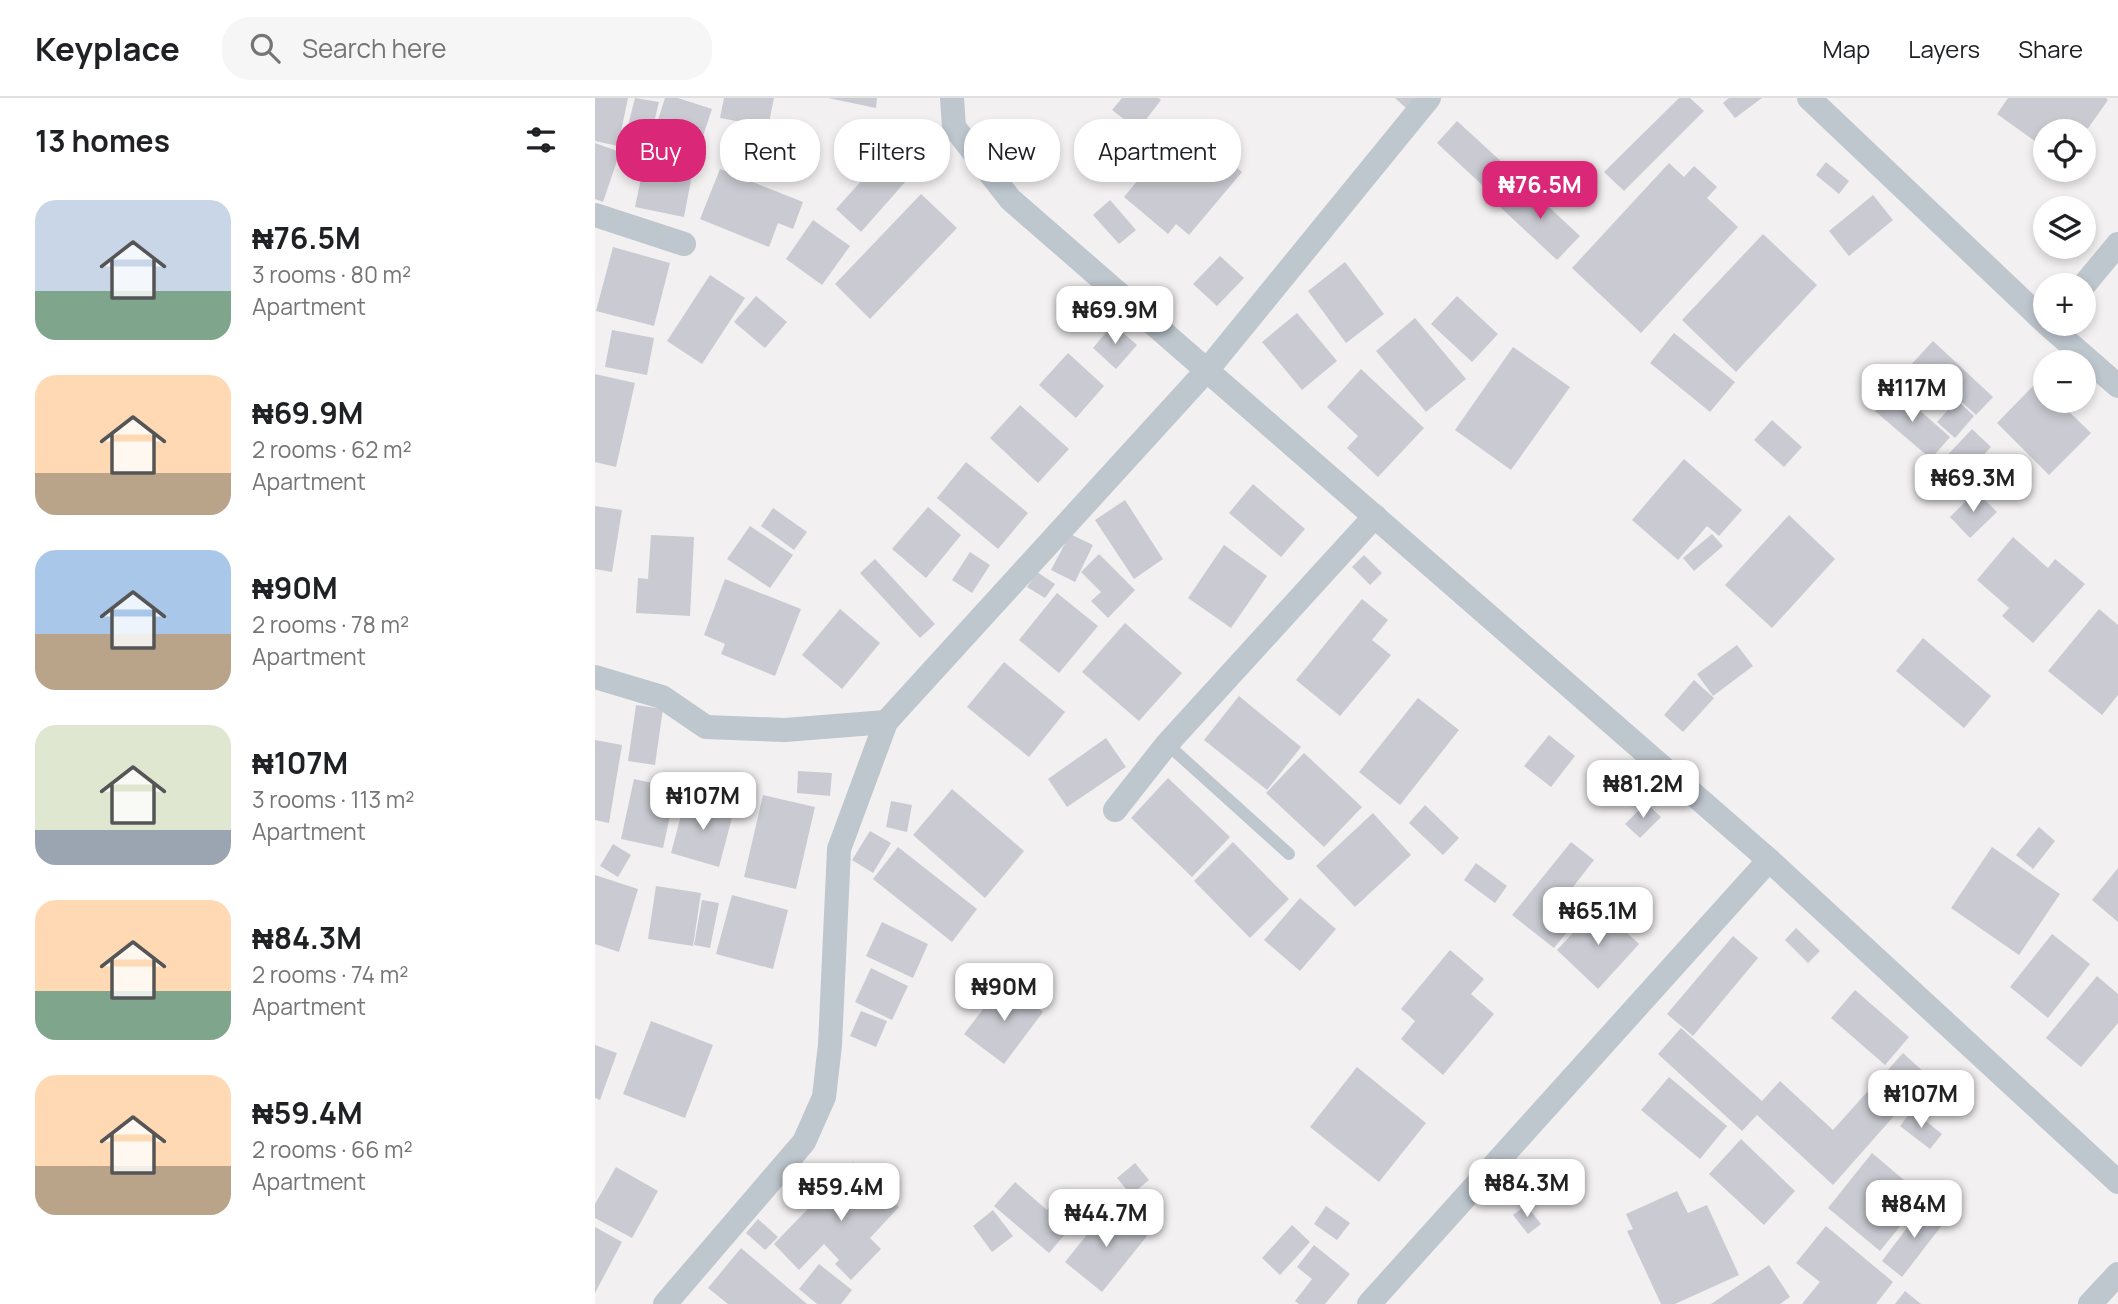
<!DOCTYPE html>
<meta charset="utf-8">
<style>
:root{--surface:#fff;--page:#f6f6f6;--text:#202124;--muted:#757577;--line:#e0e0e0;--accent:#db2777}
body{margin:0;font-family:Manrope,sans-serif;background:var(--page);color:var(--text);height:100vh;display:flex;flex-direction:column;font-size:26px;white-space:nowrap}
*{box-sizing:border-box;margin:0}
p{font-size:23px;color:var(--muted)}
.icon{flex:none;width:38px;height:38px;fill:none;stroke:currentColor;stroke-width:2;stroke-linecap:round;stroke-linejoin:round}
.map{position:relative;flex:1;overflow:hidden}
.drawer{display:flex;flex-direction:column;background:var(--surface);width:595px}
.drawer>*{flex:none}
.banner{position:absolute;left:21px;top:21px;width:665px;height:63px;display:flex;gap:14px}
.buttons{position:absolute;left:1438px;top:21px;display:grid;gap:14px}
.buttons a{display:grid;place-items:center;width:63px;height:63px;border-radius:50%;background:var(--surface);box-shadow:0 4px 10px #0003;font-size:35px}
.price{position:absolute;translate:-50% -60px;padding:0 16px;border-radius:14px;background:#fff;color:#222;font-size:23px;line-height:46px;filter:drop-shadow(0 2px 4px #0008)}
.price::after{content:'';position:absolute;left:50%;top:42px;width:21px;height:16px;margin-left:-10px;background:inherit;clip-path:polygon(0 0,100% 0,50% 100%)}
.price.selected{background:var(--accent);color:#fff}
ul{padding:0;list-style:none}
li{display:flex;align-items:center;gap:21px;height:175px;padding:0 35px}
li span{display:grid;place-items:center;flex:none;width:196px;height:140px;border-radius:21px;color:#555}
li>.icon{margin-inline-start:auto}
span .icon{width:84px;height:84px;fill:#fffc;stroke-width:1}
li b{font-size:30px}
h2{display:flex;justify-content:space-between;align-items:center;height:84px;padding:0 35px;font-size:30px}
.tag{padding:0 24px;border-radius:28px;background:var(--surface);box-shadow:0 4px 10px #0003;font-size:24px;line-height:63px}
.tag.selected{background:var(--accent);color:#fff}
header{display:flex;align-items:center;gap:42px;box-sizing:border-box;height:98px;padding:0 35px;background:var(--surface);border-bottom:2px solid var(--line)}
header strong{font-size:33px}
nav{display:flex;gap:38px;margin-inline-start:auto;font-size:24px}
.search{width:490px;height:63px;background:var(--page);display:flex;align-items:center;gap:18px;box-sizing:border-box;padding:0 24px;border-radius:28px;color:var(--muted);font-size:26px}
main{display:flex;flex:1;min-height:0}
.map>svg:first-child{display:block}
.building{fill:#cacbd2}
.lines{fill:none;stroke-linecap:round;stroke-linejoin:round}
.lane{stroke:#bec6ce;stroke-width:12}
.street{stroke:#bec6ce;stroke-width:24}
</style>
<header>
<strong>Keyplace</strong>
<div class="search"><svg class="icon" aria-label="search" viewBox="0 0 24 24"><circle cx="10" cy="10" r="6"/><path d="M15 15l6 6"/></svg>Search here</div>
<nav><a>Map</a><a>Layers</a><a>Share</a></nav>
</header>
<main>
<section class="drawer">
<h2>13 homes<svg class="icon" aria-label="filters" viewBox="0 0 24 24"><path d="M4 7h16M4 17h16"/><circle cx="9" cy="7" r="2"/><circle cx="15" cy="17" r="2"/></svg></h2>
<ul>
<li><span style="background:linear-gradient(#c9d6e8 65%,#7fa58c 0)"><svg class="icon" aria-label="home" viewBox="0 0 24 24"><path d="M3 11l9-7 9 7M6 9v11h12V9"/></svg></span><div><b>₦76.5M</b><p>3 rooms · 80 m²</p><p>Apartment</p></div></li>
<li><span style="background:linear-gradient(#ffd9b3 70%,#b9a48a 0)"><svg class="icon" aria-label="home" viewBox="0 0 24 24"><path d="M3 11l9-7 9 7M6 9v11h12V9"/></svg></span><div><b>₦69.9M</b><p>2 rooms · 62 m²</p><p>Apartment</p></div></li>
<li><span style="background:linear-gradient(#a9c7e8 60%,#b9a48a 0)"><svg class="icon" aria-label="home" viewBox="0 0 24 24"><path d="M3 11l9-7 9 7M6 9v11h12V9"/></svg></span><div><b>₦90M</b><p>2 rooms · 78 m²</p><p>Apartment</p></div></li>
<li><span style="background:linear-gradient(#dfe7d0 75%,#9aa5b1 0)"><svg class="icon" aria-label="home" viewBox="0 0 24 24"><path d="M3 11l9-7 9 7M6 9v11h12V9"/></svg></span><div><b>₦107M</b><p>3 rooms · 113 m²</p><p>Apartment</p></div></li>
<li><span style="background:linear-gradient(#ffd9b3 65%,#7fa58c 0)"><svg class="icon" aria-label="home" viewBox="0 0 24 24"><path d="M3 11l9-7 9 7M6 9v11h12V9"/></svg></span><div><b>₦84.3M</b><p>2 rooms · 74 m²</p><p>Apartment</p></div></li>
<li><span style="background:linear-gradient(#ffd9b3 65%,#b9a48a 0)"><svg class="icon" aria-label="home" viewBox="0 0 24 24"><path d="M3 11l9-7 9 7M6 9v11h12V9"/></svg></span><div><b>₦59.4M</b><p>2 rooms · 66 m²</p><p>Apartment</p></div></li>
</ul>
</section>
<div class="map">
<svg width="1523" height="1206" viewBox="0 0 1523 1206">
<rect width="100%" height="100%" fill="#f2f0f0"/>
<g class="building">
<path d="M0,0H33L23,48L0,43Z"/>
<path d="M40,0L64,4L51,57L27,51Z"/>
<path d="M70,0H83L117,11L101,59L56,44Z"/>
<path d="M129,0H179L173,29L125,20Z"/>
<path d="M233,0H282L281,10Z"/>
<path d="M527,0H563L566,2L543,32L517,12Z"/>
<path d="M800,0H822L812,11Z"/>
<path d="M1084,0H1095L1109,13L1029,93L1009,74Z"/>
<path d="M1134,0H1167L1140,20L1128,5Z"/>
<path d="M1413,0H1511L1513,2L1489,36V33H1451V51L1402,16Z"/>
<path d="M862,23L921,77L900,99L842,45Z"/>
<path d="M589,26L647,74L594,137L581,126L573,136L529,99Z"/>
<path d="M0,45L25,54L8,104L0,101Z"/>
<path d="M51,56L99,66L89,119L40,109Z"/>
<path d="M286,61L311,83L266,134L241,111Z"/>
<path d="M1231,64L1254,83L1244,96L1221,77Z"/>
<path d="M1074,65L1089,79L1099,68L1122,89L1112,100L1143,129L1046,235L977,170Z"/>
<path d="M125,71L208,104L198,131L183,125L174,149L105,121Z"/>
<path d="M927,84L985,138L962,162L904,108Z"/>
<path d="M326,96L362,130L275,221L240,186Z"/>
<path d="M1278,97L1298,122L1254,158L1234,133Z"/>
<path d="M515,102L541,132L524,146L498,117Z"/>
<path d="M218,122L255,148L227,187L191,161Z"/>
<path d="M1168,136L1222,187L1141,274L1087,222Z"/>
<path d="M18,149L75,165L59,228L1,213Z"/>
<path d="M625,158L649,180L622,208L598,186Z"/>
<path d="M750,164L789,216L751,245L713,193Z"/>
<path d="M115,177L150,200L107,266L72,243Z"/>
<path d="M161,198L192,224L170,250L139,224Z"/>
<path d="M862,198L903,236L877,264L836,226Z"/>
<path d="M702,215L742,263L707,292L667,244Z"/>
<path d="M820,220L871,281L831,314L781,253Z"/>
<path d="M518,226L542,247L521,271L498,250Z"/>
<path d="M17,232L59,240L52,277L10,269Z"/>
<path d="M1079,235L1140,284L1115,314L1055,265Z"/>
<path d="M1338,243L1398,299L1381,317L1344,283L1323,306L1300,284Z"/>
<path d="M918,249L975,289L916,372L860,332Z"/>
<path d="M473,255L509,288L481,320L444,287Z"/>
<path d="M766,271L829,330L783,379L752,350L763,338L732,309Z"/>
<path d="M0,276L40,285L21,369L0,364Z"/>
<path d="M1443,283L1451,290V303H1463L1496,335L1454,377L1402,325Z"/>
<path d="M1299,290L1355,339L1336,361L1280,313Z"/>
<path d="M1362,302L1379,318L1360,340L1342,324Z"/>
<path d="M425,307L474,351L443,385L395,340Z"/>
<path d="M1177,322L1207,349L1189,369L1159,342Z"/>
<path d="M1377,331L1396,349L1365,382L1346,364Z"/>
<path d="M1089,361L1147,412L1124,438L1112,428L1083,462L1037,422Z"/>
<path d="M371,364L433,415L403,451L342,400Z"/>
<path d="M658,386L710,431L686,459L634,415Z"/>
<path d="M1381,393L1402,414L1375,440L1355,419Z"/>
<path d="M530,402L568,461L539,481L500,422Z"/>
<path d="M0,408L27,412L17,474L0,471Z"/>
<path d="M333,409L366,437L331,480L297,451Z"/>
<path d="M178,410L212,434L199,452L166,428Z"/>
<path d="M1194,417L1240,461L1177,530L1130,487Z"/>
<path d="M155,428L198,457L175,490L132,461Z"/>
<path d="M475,436L498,447L480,484L456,472Z"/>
<path d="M1117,436L1128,448L1099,473L1088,460Z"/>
<path d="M56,437L99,439L95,518L41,515L43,480L53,481Z"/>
<path d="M1418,439L1453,470L1460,461L1490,486L1438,545L1407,518L1414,510L1382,482Z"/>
<path d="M629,447L672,478L636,530L593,500Z"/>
<path d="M375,454L395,467L377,495L357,482Z"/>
<path d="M504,456L540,492L513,520L496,503L506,494L486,474Z"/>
<path d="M769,457L787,475L775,487L757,469Z"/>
<path d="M280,461L340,526L325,540L265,475Z"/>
<path d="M442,474L460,486L450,500L432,489Z"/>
<path d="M130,481L206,511L180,578L126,556L130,546L109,537Z"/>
<path d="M462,495L503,528L464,575L424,542Z"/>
<path d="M767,501L793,522L777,542L796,557L745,618L701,582Z"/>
<path d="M245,511L285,545L247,591L207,557Z"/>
<path d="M1504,511L1523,527V597L1507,617L1453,573Z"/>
<path d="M530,525L587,575L544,623L487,574Z"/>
<path d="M1328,540L1396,598L1369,630L1301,573Z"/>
<path d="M1142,547L1158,568L1118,598L1102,576Z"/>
<path d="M409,564L470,614L434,659L372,609Z"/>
<path d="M1099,582L1119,600L1088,634L1069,617Z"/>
<path d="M644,598L706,649L672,692L609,642Z"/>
<path d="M823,600L864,632L805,707L764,674Z"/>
<path d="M41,607L68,611L60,667L33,663Z"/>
<path d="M954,637L980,658L956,689L929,668Z"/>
<path d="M511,640L531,669L472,709L453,681Z"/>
<path d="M0,642L27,647L14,725L0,722Z"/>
<path d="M709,655L767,709L729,749L671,695Z"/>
<path d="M203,673L237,675L235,698L202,695Z"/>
<path d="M573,680L635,739L597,779L536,720Z"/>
<path d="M39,681L81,690L68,750L26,741Z"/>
<path d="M357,691L429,753L390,800L318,737Z"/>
<path d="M168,697L220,709L201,791L149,779Z"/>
<path d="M91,699L139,712L124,769L76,755Z"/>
<path d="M296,703L317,707L312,734L291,729Z"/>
<path d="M1051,705L1066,719L1045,740L1030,726Z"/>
<path d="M830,707L864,740L848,757L814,725Z"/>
<path d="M778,715L816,757L760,809L721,768Z"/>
<path d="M1444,729L1460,743L1438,771L1421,757Z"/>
<path d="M275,733L296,745L278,775L257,762Z"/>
<path d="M638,744L694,801L655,840L599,783Z"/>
<path d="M976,744L999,762L978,789L997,804L959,850L917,817Z"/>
<path d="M18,746L36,757L23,779L5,768Z"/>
<path d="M303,749L382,811L357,844L278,781Z"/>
<path d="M1397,749L1465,796L1424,857L1356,810Z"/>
<path d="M881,765L912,788L900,805L869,782Z"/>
<path d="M1523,770V824L1497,802Z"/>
<path d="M0,777L43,791L24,854L0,846Z"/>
<path d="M61,788L106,795L98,848L53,841Z"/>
<path d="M137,797L193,812L178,871L121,856Z"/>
<path d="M705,800L741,831L705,873L669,842Z"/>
<path d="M107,802L124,805L115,850L99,847Z"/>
<path d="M1003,808L1044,846L1003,891L962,852Z"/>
<path d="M287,824L333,846L318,880L271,858Z"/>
<path d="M1201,830L1225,853L1213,865L1190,842Z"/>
<path d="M1457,836L1495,866L1453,920L1415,889Z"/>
<path d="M1138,838L1163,860L1098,938L1072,916Z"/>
<path d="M855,852L889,881L876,896L899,916L848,977L806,941L820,923L806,911Z"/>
<path d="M276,870L313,888L297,922L260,904Z"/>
<path d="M1502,878L1523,896V925L1486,969L1451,940Z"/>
<path d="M409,884L448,914L409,966L369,936Z"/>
<path d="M1260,892L1314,939L1290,967L1236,920Z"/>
<path d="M266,913L292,923L281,949L255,938Z"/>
<path d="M56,923L118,947L90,1020L28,996Z"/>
<path d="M1086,930L1167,1003L1185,983L1238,1032L1272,994L1299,1018L1238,1087L1162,1017L1147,1033L1063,956Z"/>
<path d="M0,947L22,955L5,1002L0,1000Z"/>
<path d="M1308,955L1333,978L1299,1015L1275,992Z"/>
<path d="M762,969L831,1025L784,1084L715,1029Z"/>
<path d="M1074,979L1132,1028L1105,1061L1046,1012Z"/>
<path d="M1317,1012L1347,1036L1335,1051L1305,1028Z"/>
<path d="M1146,1041L1200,1093L1169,1127L1114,1076Z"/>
<path d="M1277,1055L1329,1099L1285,1153L1233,1110Z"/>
<path d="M258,1064L304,1109L275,1140L286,1151L256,1182L240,1166L244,1162L229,1146L204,1172L179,1146Z"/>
<path d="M540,1065L554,1082L536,1097L522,1080Z"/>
<path d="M21,1069L63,1093L37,1140L0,1120V1106Z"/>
<path d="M420,1084L452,1112L468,1094L490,1113L454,1155L399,1108Z"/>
<path d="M1082,1093L1093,1115L1112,1107L1144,1177L1080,1206H1066L1032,1133L1038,1131L1031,1116Z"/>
<path d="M1330,1106L1351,1122L1307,1179L1287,1163Z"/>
<path d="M931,1107L946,1126L933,1136L918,1117Z"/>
<path d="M515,1108L552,1138L507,1194L470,1164Z"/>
<path d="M731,1108L755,1125L742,1142L719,1126Z"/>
<path d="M398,1112L418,1138L397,1154L378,1128Z"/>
<path d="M163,1121L183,1139L170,1152L151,1135Z"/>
<path d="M697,1127L715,1144L685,1177L667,1160Z"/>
<path d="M1231,1128L1298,1184L1281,1206H1207L1225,1184L1201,1165Z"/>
<path d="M0,1129L27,1144L0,1195Z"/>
<path d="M719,1147L755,1176L730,1206H704L700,1203L717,1181L702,1169Z"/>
<path d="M146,1150L212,1206H133L113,1190Z"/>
<path d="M224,1166L257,1192L246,1206H222L204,1191Z"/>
<path d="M1174,1167L1195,1199L1185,1206H1116Z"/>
<path d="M1310,1193L1326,1206H1300Z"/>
</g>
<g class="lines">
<path class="lane" d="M572,646L694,756"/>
<g class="street">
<path d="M357,0L359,29L415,101L1174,762L1523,1084"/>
<path d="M1214,0L1451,225"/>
<path d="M0,117L89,146"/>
<path d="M1489,187L1523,146"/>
<path d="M1452,226L1523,288"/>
<path d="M0,579L67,599L111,629L190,632L291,624"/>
<path d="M520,712L572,646L780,418"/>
<path d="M70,1206L209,1044L229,999L235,947L244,751L291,624L613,271L834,0"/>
<path d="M774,1206L1174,762"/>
<path d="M1495,1206L1523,1176"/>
</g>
</g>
</svg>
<div class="buttons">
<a><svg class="icon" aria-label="locate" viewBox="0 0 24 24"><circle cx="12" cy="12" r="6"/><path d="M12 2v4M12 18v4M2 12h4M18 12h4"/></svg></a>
<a><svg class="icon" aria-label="layers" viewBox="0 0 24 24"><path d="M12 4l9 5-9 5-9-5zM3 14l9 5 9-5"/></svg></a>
<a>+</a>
<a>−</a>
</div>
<b class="price selected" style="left:945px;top:123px">₦76.5M</b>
<b class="price" style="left:520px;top:248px">₦69.9M</b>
<b class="price" style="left:1317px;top:326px">₦117M</b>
<b class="price" style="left:1378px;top:416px">₦69.3M</b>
<b class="price" style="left:1048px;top:722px">₦81.2M</b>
<b class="price" style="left:108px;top:734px">₦107M</b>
<b class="price" style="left:1003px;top:849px">₦65.1M</b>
<b class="price" style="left:409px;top:925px">₦90M</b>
<b class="price" style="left:1326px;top:1032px">₦107M</b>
<b class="price" style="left:932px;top:1121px">₦84.3M</b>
<b class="price" style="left:246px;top:1125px">₦59.4M</b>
<b class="price" style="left:1319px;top:1142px">₦84M</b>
<b class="price" style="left:511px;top:1151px">₦44.7M</b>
<div class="banner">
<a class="tag selected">Buy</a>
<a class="tag">Rent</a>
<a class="tag">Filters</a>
<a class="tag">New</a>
<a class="tag">Apartment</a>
</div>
</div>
</main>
